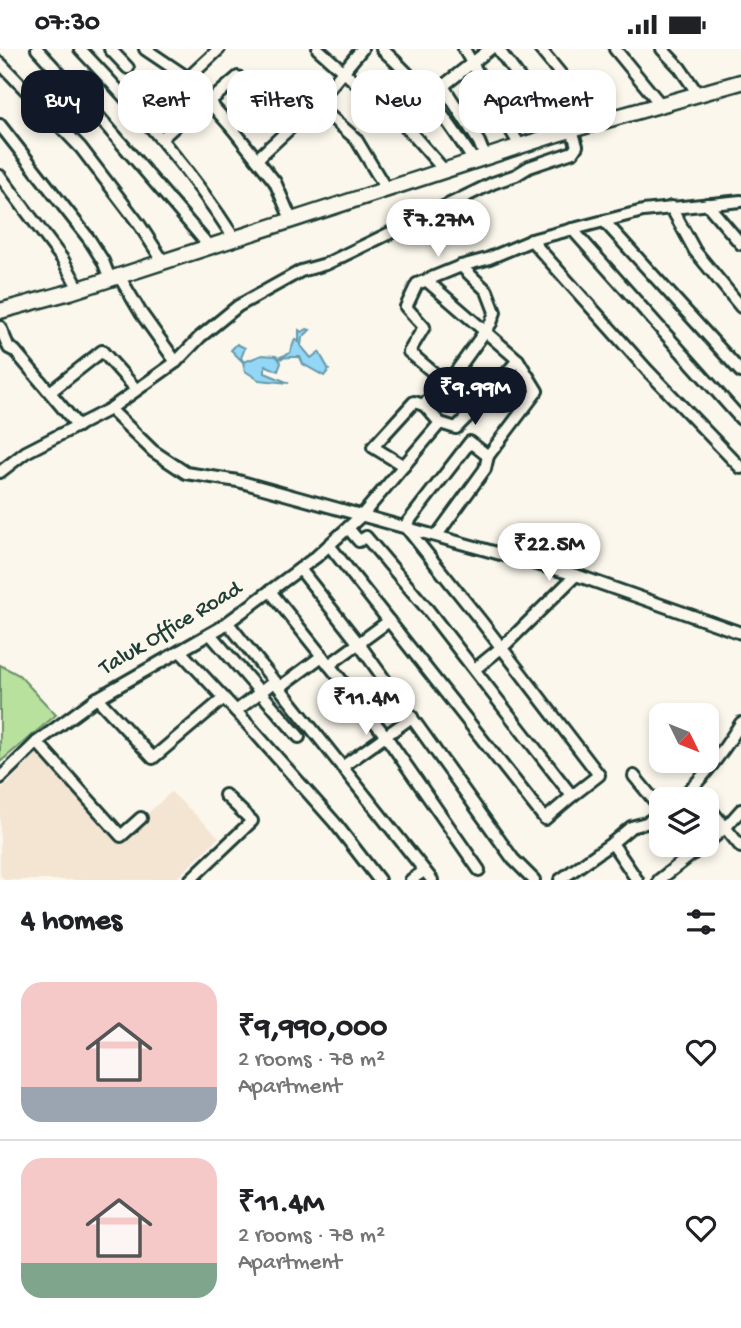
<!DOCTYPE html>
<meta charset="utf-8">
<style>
:root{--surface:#fff;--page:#f2f2f2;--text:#202124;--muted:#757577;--line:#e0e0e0;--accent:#111827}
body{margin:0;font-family:"Gochi Hand",sans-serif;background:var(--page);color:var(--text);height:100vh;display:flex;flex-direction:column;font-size:26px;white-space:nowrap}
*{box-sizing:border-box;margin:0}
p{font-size:23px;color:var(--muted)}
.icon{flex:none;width:38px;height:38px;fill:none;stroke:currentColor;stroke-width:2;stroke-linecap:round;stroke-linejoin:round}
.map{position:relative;height:831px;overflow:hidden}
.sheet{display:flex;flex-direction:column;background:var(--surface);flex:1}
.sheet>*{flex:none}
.hud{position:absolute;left:21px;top:21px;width:700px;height:63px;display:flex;gap:14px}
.needle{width:46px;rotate:133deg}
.fabs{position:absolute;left:649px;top:654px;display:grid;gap:14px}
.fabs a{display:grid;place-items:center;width:70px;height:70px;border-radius:14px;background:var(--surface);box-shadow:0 4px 10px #0003;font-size:35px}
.price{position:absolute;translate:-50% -60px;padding:0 16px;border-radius:24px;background:#fff;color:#222;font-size:23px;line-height:46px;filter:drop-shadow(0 2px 4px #0008)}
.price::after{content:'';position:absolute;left:50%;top:42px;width:21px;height:16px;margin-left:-10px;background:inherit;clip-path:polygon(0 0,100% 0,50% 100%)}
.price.selected{background:var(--accent);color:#fff}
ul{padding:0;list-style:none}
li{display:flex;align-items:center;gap:21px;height:175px;padding:0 21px}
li+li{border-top:2px solid var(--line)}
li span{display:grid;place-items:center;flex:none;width:196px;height:140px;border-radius:21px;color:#555}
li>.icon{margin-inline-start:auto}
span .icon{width:84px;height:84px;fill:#fffc;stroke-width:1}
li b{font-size:30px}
h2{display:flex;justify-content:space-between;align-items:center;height:84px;padding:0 21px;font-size:30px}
.chip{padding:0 24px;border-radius:21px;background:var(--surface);box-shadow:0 4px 10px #0003;font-size:24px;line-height:63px}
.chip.selected{background:var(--accent);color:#fff}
.status{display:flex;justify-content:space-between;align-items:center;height:49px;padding:0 35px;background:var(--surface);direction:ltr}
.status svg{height:19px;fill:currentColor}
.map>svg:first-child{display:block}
.built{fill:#f3e5d1}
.green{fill:#b7e19d;stroke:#6b8f68;stroke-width:2}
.water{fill:#94d6f6;stroke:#6599a8;stroke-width:2}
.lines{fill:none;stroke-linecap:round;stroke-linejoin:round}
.minor-casing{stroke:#1f3d34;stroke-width:16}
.major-casing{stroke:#1f3d34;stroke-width:19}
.minor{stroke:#fbf7ec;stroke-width:10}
.major{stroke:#fbf7ec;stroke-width:14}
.labels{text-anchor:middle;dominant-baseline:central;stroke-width:6;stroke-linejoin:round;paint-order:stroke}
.street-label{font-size:23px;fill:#1f3d34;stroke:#fbf7ec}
</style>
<div class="status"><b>07:30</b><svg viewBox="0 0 49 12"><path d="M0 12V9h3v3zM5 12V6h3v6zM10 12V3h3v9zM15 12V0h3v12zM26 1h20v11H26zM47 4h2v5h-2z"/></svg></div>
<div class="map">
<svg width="741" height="831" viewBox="0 0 741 831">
<rect width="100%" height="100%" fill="#fbf7ec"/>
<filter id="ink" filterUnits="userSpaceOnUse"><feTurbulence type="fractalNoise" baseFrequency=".0143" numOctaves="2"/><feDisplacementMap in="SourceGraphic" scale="14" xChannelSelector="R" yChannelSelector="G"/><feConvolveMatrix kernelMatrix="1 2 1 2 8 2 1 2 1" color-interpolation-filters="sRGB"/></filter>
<g filter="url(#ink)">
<path class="built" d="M38,703L118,792L171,743L219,788L175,831H5L0,826V743Z"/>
<path class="green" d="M0,616L19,626L56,666L0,713Z"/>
<path class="water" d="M307,280L310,281L302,289L301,297L311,309L319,303L329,321L324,327L303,315L300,308C292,308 286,307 279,310L281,314L278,322L265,316V324L289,334L259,331L245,322L243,313L231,301L237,295L245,299L241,309L244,313L262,306L276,307L278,309L290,304L295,290L299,293V281L302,283Z"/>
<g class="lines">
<defs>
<g id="minor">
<path d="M37,0L93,61L209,197"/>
<path d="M80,0C136,59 190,120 234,189"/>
<path d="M110,0L128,19"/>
<path d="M145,0L188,29L232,79L275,133L291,170"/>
<path d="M318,0L408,80L444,121"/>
<path d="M382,0C422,36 445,67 474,112"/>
<path d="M464,0L520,97"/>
<path d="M498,0L530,43"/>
<path d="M540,0L600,73"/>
<path d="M615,0L661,56"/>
<path d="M662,0L680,19L698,45"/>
<path d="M0,14L81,99L139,175L163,212"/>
<path d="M188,29L219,0"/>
<path d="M208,54L238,28"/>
<path d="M316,55L356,90L386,140"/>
<path d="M0,76L89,190L103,212L110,230"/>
<path d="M232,79L279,34"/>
<path d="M161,90L205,50"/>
<path d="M485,108L479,93L443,37L490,0"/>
<path d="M257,110L316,55L362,0"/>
<path d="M0,127L63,211L79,240"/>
<path d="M707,155L741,195"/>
<path d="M671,158L695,202L741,258"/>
<path d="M604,172L741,323"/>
<path d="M572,180L741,370"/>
<path d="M531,191L648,322L741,419"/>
<path d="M119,227L141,264L176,313"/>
<path d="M427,232L518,311L473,362L447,335L409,303L424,278L406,258L417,235L461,217L487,210L535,190L604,172L643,162L741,152"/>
<path d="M0,278L9,299L15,302L78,377"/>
<path d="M50,343L102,302L136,340"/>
<path d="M110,360L153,402L186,424L238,432L576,526L741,584"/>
<path d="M440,374L456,379L473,362"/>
<path d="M404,417L373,398L414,353L424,356"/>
<path d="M0,423L26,403L110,360L176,313L200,288L238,257L301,222L326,215L493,134L516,126L529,118L573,103L577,97L572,81"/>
<path d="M348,479L359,492L366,488L428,561L572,747L599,726L481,572L405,477L470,393L488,407L537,342L518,311"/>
<path d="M437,486L485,420L488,407"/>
<path d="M329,496L545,770L572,747"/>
<path d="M300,520L359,595L513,810L534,831"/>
<path d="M270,542L385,686L479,821"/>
<path d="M228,574L432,831"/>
<path d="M210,585L299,688"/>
<path d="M180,602L236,662L275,632"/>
<path d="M329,616L389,572"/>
<path d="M475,620L507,594L576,526"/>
<path d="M280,638L322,607"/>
<path d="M97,649L153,709L224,649"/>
<path d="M236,662L335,774L379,831"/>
<path d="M37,693L121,787L141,769"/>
<path d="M342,718L412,668"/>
<path d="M634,727L662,761"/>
<path d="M0,729L37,693L94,651L220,579L316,508L363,465L440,374L424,356L436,342L447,335L491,274L495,263L487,242L461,217"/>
<path d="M678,751C704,730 723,702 741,674"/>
<path d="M707,756L741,798"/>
<path d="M612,794L637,831"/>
<path d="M707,794L726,778L741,761"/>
<path d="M190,831L252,772L225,746"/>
<path d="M411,831L424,822"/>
<path d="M560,831L612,794L631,778L646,774L662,764"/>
<path d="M659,831L704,796"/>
</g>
<path id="major" d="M0,262L70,243L557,85L741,33"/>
</defs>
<use href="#minor" class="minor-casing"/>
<use href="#major" class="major-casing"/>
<use href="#minor" class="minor"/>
<use href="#major" class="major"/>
</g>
</g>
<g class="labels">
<g class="street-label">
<text transform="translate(171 580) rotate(-31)">Taluk Office Road</text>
</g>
</g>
</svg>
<div class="fabs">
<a><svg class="needle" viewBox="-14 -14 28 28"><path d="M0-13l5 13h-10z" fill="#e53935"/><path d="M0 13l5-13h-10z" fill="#757577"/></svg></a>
<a><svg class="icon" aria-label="layers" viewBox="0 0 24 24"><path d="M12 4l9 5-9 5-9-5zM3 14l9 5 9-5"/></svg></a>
</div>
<b class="price" style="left:438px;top:210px">₹7.27M</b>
<b class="price selected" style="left:475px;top:378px">₹9.99M</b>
<b class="price" style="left:549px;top:534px">₹22.5M</b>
<b class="price" style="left:366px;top:688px">₹11.4M</b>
<div class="hud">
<a class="chip selected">Buy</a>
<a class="chip">Rent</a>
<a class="chip">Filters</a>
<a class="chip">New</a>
<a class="chip">Apartment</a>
</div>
</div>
<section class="sheet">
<h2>4 homes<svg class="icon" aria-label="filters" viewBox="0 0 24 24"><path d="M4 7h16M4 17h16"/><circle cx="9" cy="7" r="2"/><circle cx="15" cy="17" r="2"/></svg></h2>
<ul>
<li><span style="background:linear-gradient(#f6c9c9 75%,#9aa5b1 0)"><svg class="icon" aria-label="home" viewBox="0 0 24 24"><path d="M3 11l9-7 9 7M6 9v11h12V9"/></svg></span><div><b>₹9,990,000</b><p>2 rooms · 78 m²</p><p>Apartment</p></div><svg class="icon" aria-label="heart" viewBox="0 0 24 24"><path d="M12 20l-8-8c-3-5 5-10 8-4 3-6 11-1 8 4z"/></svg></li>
<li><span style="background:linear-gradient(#f6c9c9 75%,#7fa58c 0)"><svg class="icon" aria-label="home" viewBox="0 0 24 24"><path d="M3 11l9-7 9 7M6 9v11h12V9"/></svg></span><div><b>₹11.4M</b><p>2 rooms · 78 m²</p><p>Apartment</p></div><svg class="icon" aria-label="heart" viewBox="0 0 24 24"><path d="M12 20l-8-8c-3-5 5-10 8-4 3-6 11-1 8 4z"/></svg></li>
</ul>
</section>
